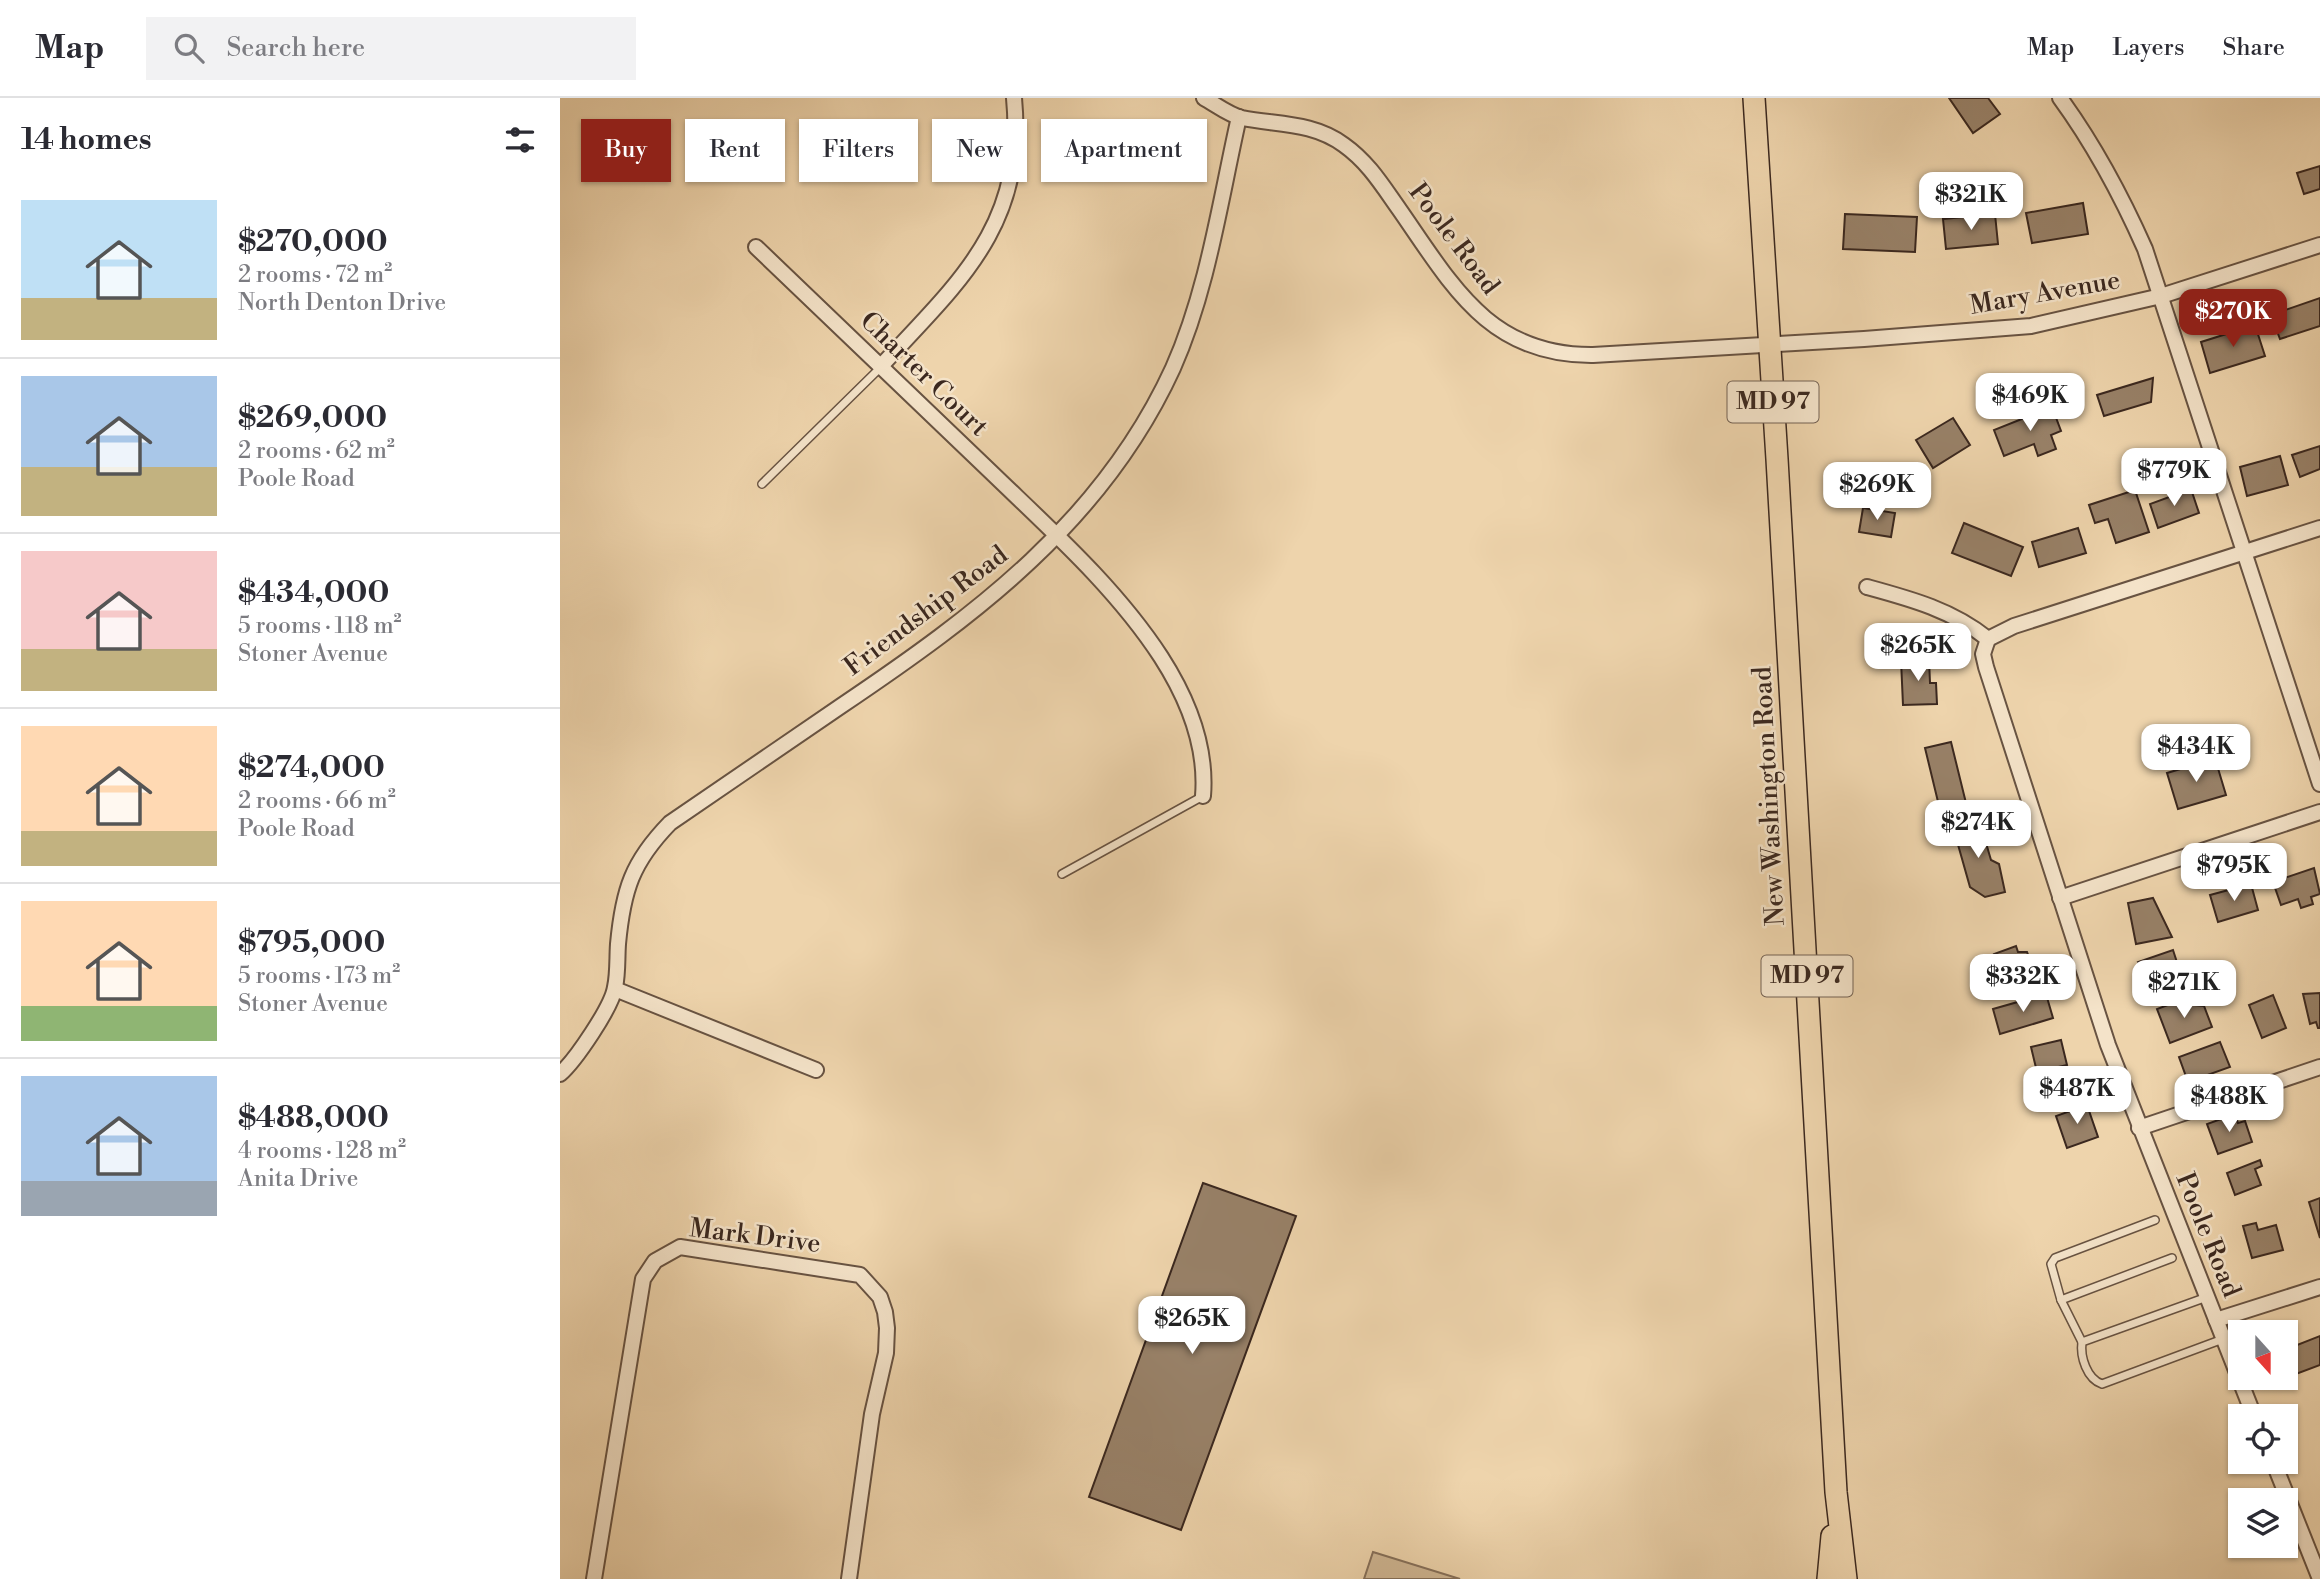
<!DOCTYPE html>
<meta charset="utf-8">
<style>
:root{--surface:#fff;--page:#f2f2f3;--text:#2b2b33;--muted:#7c7c81;--line:#e1e1e2;--accent:#8f2418}
body{margin:0;font-family:"Libre Bodoni",serif;background:var(--page);color:var(--text);height:100vh;display:flex;flex-direction:column;font-size:26px;white-space:nowrap}
*{box-sizing:border-box;margin:0}
p{font-size:23px;color:var(--muted)}
.icon{flex:none;width:38px;height:38px;fill:none;stroke:currentColor;stroke-width:2;stroke-linecap:round;stroke-linejoin:round}
.map{position:relative;flex:1;overflow:hidden}
.side{display:flex;flex-direction:column;background:var(--surface);width:560px}
.side>*{flex:none}
.hud{position:absolute;left:21px;top:21px;width:665px;height:63px;display:flex;gap:14px}
.needle{width:46px;rotate:159deg}
.fabs{position:absolute;left:1668px;top:1222px;display:grid;gap:14px}
.fabs a{display:grid;place-items:center;width:70px;height:70px;border-radius:0px;background:var(--surface);box-shadow:0 2px 5px #0004;font-size:35px}
.price{position:absolute;translate:-50% -60px;padding:0 16px;border-radius:14px;background:#fff;color:#222;font-size:23px;line-height:46px;filter:drop-shadow(0 2px 4px #0008)}
.price::after{content:'';position:absolute;left:50%;top:42px;width:21px;height:16px;margin-left:-10px;background:inherit;clip-path:polygon(0 0,100% 0,50% 100%)}
.price.active{background:var(--accent);color:#fff}
ul{padding:0;list-style:none}
li{display:flex;align-items:center;gap:21px;height:175px;padding:0 21px}
li+li{border-top:2px solid var(--line)}
li span{display:grid;place-items:center;flex:none;width:196px;height:140px;border-radius:0px;color:#555}
li>.icon{margin-inline-start:auto}
span .icon{width:84px;height:84px;fill:#fffc;stroke-width:1}
li b{font-size:30px}
h2{display:flex;justify-content:space-between;align-items:center;height:84px;padding:0 21px;font-size:30px}
.tag{padding:0 24px;border-radius:0px;background:var(--surface);box-shadow:0 2px 5px #0004;font-size:24px;line-height:63px}
.tag.active{background:var(--accent);color:#fff}
header{display:flex;align-items:center;gap:42px;box-sizing:border-box;height:98px;padding:0 35px;background:var(--surface);border-bottom:2px solid var(--line)}
header strong{font-size:33px}
nav{display:flex;gap:38px;margin-inline-start:auto;font-size:24px}
.search{width:490px;height:63px;background:var(--page);display:flex;align-items:center;gap:18px;box-sizing:border-box;padding:0 24px;border-radius:0px;color:var(--muted);font-size:26px}
main{display:flex;flex:1;min-height:0}
.map>svg:first-child{display:block}
.green{fill:#d0b794;stroke:#86705a;stroke-width:2}
.building{fill:#988168;stroke:#3b281f;stroke-width:2}
.lines{fill:none;stroke-linecap:round;stroke-linejoin:round}
.service-casing{stroke:#685342;stroke-width:10}
.minor-casing{stroke:#685342;stroke-width:18}
.primary-casing{stroke:#3b281f;stroke-width:24}
.service{stroke:#f4e3c9;stroke-width:7}
.minor{stroke:#f4e3c9;stroke-width:14}
.primary{stroke:#eed4ac;stroke-width:21}
.labels{text-anchor:middle;dominant-baseline:central;stroke-width:5;stroke-linejoin:round;paint-order:stroke}
.shield{fill:#f4e3c9;stroke:#726052;stroke-width:2}
.shield-label{font-size:24px;font-weight:bold;fill:#3b281f}
.street-label{font-size:26px;fill:#3b281f;stroke:#f4e3c9}
</style>
<header>
<strong>Map</strong>
<div class="search"><svg class="icon" aria-label="search" viewBox="0 0 24 24"><circle cx="10" cy="10" r="6"/><path d="M15 15l6 6"/></svg>Search here</div>
<nav><a>Map</a><a>Layers</a><a>Share</a></nav>
</header>
<main>
<section class="side">
<h2>14 homes<svg class="icon" aria-label="filters" viewBox="0 0 24 24"><path d="M4 7h16M4 17h16"/><circle cx="9" cy="7" r="2"/><circle cx="15" cy="17" r="2"/></svg></h2>
<ul>
<li><span style="background:linear-gradient(#bfe0f5 70%,#c2b280 0)"><svg class="icon" aria-label="home" viewBox="0 0 24 24"><path d="M3 11l9-7 9 7M6 9v11h12V9"/></svg></span><div><b>$270,000</b><p>2 rooms · 72 m²</p><p>North Denton Drive</p></div></li>
<li><span style="background:linear-gradient(#a9c7e8 65%,#c2b280 0)"><svg class="icon" aria-label="home" viewBox="0 0 24 24"><path d="M3 11l9-7 9 7M6 9v11h12V9"/></svg></span><div><b>$269,000</b><p>2 rooms · 62 m²</p><p>Poole Road</p></div></li>
<li><span style="background:linear-gradient(#f6c9c9 70%,#c2b280 0)"><svg class="icon" aria-label="home" viewBox="0 0 24 24"><path d="M3 11l9-7 9 7M6 9v11h12V9"/></svg></span><div><b>$434,000</b><p>5 rooms · 118 m²</p><p>Stoner Avenue</p></div></li>
<li><span style="background:linear-gradient(#ffd9b3 75%,#c2b280 0)"><svg class="icon" aria-label="home" viewBox="0 0 24 24"><path d="M3 11l9-7 9 7M6 9v11h12V9"/></svg></span><div><b>$274,000</b><p>2 rooms · 66 m²</p><p>Poole Road</p></div></li>
<li><span style="background:linear-gradient(#ffd9b3 75%,#8fb573 0)"><svg class="icon" aria-label="home" viewBox="0 0 24 24"><path d="M3 11l9-7 9 7M6 9v11h12V9"/></svg></span><div><b>$795,000</b><p>5 rooms · 173 m²</p><p>Stoner Avenue</p></div></li>
<li><span style="background:linear-gradient(#a9c7e8 75%,#9aa5b1 0)"><svg class="icon" aria-label="home" viewBox="0 0 24 24"><path d="M3 11l9-7 9 7M6 9v11h12V9"/></svg></span><div><b>$488,000</b><p>4 rooms · 128 m²</p><p>Anita Drive</p></div></li>
</ul>
</section>
<div class="map">
<svg width="1760" height="1481" viewBox="0 0 1760 1481">
<rect width="100%" height="100%" fill="#eed4ac"/>
<filter id="stains"><feTurbulence type="fractalNoise" baseFrequency=".00286" numOctaves="4"/><feColorMatrix values="0 0 0 0 .2 0 0 0 0 .09 0 0 0 0 .02 0 0 0 .5 -.17"/></filter>
<radialGradient id="worn" r=".72"><stop offset=".6" stop-color="#630" stop-opacity="0"/><stop offset="1" stop-color="#630" stop-opacity=".3"/></radialGradient>
<path class="green" d="M813,1454L900,1481H804Z"/>
<g class="building">
<path d="M1389,0H1428L1440,16L1413,35Z"/>
<path d="M1760,68V91L1744,96L1737,75Z"/>
<path d="M1523,105L1528,136L1472,145L1466,115Z"/>
<path d="M1285,116L1357,119L1355,154L1283,151Z"/>
<path d="M1435,116L1438,146L1386,151L1383,121Z"/>
<path d="M1760,200V228L1720,241L1711,217Z"/>
<path d="M1695,227L1705,258L1650,275L1641,244Z"/>
<path d="M1593,280L1591,304L1544,318L1537,297Z"/>
<path d="M1492,309L1501,333L1491,337L1496,351L1478,358L1474,346L1444,358L1434,332Z"/>
<path d="M1393,320L1410,347L1373,370L1356,342Z"/>
<path d="M1760,348V371L1740,379L1732,357Z"/>
<path d="M1720,358L1728,387L1687,398L1680,369Z"/>
<path d="M1631,391L1639,415L1598,430L1590,406Z"/>
<path d="M1575,392L1589,434L1556,445L1548,421L1535,425L1529,407Z"/>
<path d="M1303,410L1335,415L1331,439L1299,434Z"/>
<path d="M1404,425L1463,449L1451,478L1392,455Z"/>
<path d="M1518,430L1526,455L1479,469L1472,444Z"/>
<path d="M1369,561L1370,585H1376L1377,606L1343,607L1341,562Z"/>
<path d="M1391,644L1406,705L1380,712L1365,650Z"/>
<path d="M1644,664L1657,667L1666,697L1618,711L1607,675Z"/>
<path d="M1419,721L1431,762L1439,766L1445,794L1425,799L1410,789L1393,729Z"/>
<path d="M1754,770L1760,796L1751,799L1753,806L1741,810L1738,801L1721,807L1713,784Z"/>
<path d="M1691,786L1698,812L1658,824L1650,797Z"/>
<path d="M1593,800L1612,839L1576,846L1568,805Z"/>
<path d="M1456,848L1458,854H1467L1476,878L1446,889L1434,856Z"/>
<path d="M1613,852L1624,886L1590,897L1578,864Z"/>
<path d="M1760,895V930H1758L1756,924L1750,926L1743,896Z"/>
<path d="M1486,896L1493,920L1440,936L1433,911Z"/>
<path d="M1713,897L1726,930L1702,940L1689,907Z"/>
<path d="M1613,905L1644,908L1652,929L1610,945L1597,911Z"/>
<path d="M1501,942L1507,967L1477,974L1471,949Z"/>
<path d="M1660,944L1670,969L1628,984L1619,959Z"/>
<path d="M1527,1007L1538,1039L1507,1050L1496,1018Z"/>
<path d="M1675,1016L1678,1025L1685,1023L1692,1044L1658,1056L1647,1026Z"/>
<path d="M1700,1062L1702,1068L1695,1071L1701,1087L1675,1097L1667,1075Z"/>
<path d="M643,1085L736,1118L621,1432L529,1399Z"/>
<path d="M1760,1100V1140L1749,1104Z"/>
<path d="M1696,1125L1698,1132L1716,1127L1723,1152L1692,1160L1683,1128Z"/>
<path d="M1760,1238V1267L1736,1276L1727,1251Z"/>
</g>
<g class="lines">
<defs>
<g id="service">
<path d="M202,386L321,269"/>
<path d="M502,776L643,698"/>
<path d="M1647,1199L1522,1244C1520,1259 1527,1281 1542,1286L1663,1241"/>
<path d="M1501,1202L1491,1166L1495,1160L1595,1122"/>
<path d="M1522,1244L1501,1202L1612,1160"/>
</g>
<g id="minor">
<path d="M644,0C655,6 669,17 682,20C717,27 753,24 784,47C808,64 822,87 839,111C892,187 929,258 1033,257L1304,241L1471,228L1601,198L1760,147"/>
<path d="M1500,0C1535,48 1561,97 1585,151L1760,686"/>
<path d="M196,149C275,225 354,300 433,376C492,433 556,490 601,559C628,601 647,649 643,698"/>
<path d="M321,268C400,183 466,127 454,0"/>
<path d="M1307,489C1351,501 1392,512 1428,541"/>
<path d="M1428,541L1423,556L1426,569L1548,947L1694,1318"/>
<path d="M1428,541L1454,528L1760,430"/>
<path d="M1500,800L1760,714"/>
<path d="M55,891L256,972"/>
<path d="M0,976C15,963 52,909 55,889C58,876 57,860 58,846C63,792 72,764 110,725C167,686 224,647 281,608C416,517 543,423 613,270C648,191 660,103 679,19"/>
<path d="M1579,1030L1760,969"/>
<path d="M1656,1222L1760,1189"/>
<path d="M1713,1363L1760,1481"/>
<path d="M34,1481L83,1181L95,1163L120,1149L300,1177L320,1199L325,1214L327,1230L326,1255L312,1316L289,1481"/>
</g>
<g id="primary">
<path d="M1194,0L1217,361L1276,1394L1286,1481"/>
<path d="M1268,1481L1272,1438"/>
</g>
</defs>
<use href="#service" class="service-casing"/>
<use href="#minor" class="minor-casing"/>
<use href="#primary" class="primary-casing"/>
<use href="#service" class="service"/>
<use href="#minor" class="minor"/>
<use href="#primary" class="primary"/>
</g>
<g class="labels">
<g class="shield">
<rect x="1167.5" y="283.5" width="91" height="41" rx="5"/>
<rect x="1201.5" y="857.5" width="91" height="41" rx="5"/>
</g>
<g class="shield-label">
<text x="1213" y="304">MD 97</text>
<text x="1247" y="878">MD 97</text>
</g>
<g class="street-label">
<text transform="translate(894 141) rotate(53)">Poole Road</text>
<text transform="translate(1485 195) rotate(-10)">Mary Avenue</text>
<text transform="translate(364 276) rotate(44)">Charter Court</text>
<text transform="translate(366 513) rotate(-37)">Friendship Road</text>
<text transform="translate(1209 698) rotate(-93)">New Washington Road</text>
<text transform="translate(1648 1137) rotate(68)">Poole Road</text>
<text transform="translate(195 1138) rotate(7)">Mark Drive</text>
</g>
</g>
<rect width="100%" height="100%" filter="url(#stains)"/>
<rect width="100%" height="100%" fill="url(#worn)"/>
</svg>
<div class="fabs">
<a><svg class="needle" viewBox="-14 -14 28 28"><path d="M0-13l5 13h-10z" fill="#e53935"/><path d="M0 13l5-13h-10z" fill="#7c7c81"/></svg></a>
<a><svg class="icon" aria-label="locate" viewBox="0 0 24 24"><circle cx="12" cy="12" r="6"/><path d="M12 2v4M12 18v4M2 12h4M18 12h4"/></svg></a>
<a><svg class="icon" aria-label="layers" viewBox="0 0 24 24"><path d="M12 4l9 5-9 5-9-5zM3 14l9 5 9-5"/></svg></a>
</div>
<b class="price" style="left:1411px;top:134px">$321K</b>
<b class="price active" style="left:1673px;top:251px">$270K</b>
<b class="price" style="left:1470px;top:335px">$469K</b>
<b class="price" style="left:1614px;top:410px">$779K</b>
<b class="price" style="left:1317px;top:424px">$269K</b>
<b class="price" style="left:1358px;top:585px">$265K</b>
<b class="price" style="left:1636px;top:686px">$434K</b>
<b class="price" style="left:1418px;top:762px">$274K</b>
<b class="price" style="left:1674px;top:805px">$795K</b>
<b class="price" style="left:1463px;top:916px">$332K</b>
<b class="price" style="left:1624px;top:922px">$271K</b>
<b class="price" style="left:1517px;top:1028px">$487K</b>
<b class="price" style="left:1669px;top:1036px">$488K</b>
<b class="price" style="left:632px;top:1258px">$265K</b>
<div class="hud">
<a class="tag active">Buy</a>
<a class="tag">Rent</a>
<a class="tag">Filters</a>
<a class="tag">New</a>
<a class="tag">Apartment</a>
</div>
</div>
</main>
